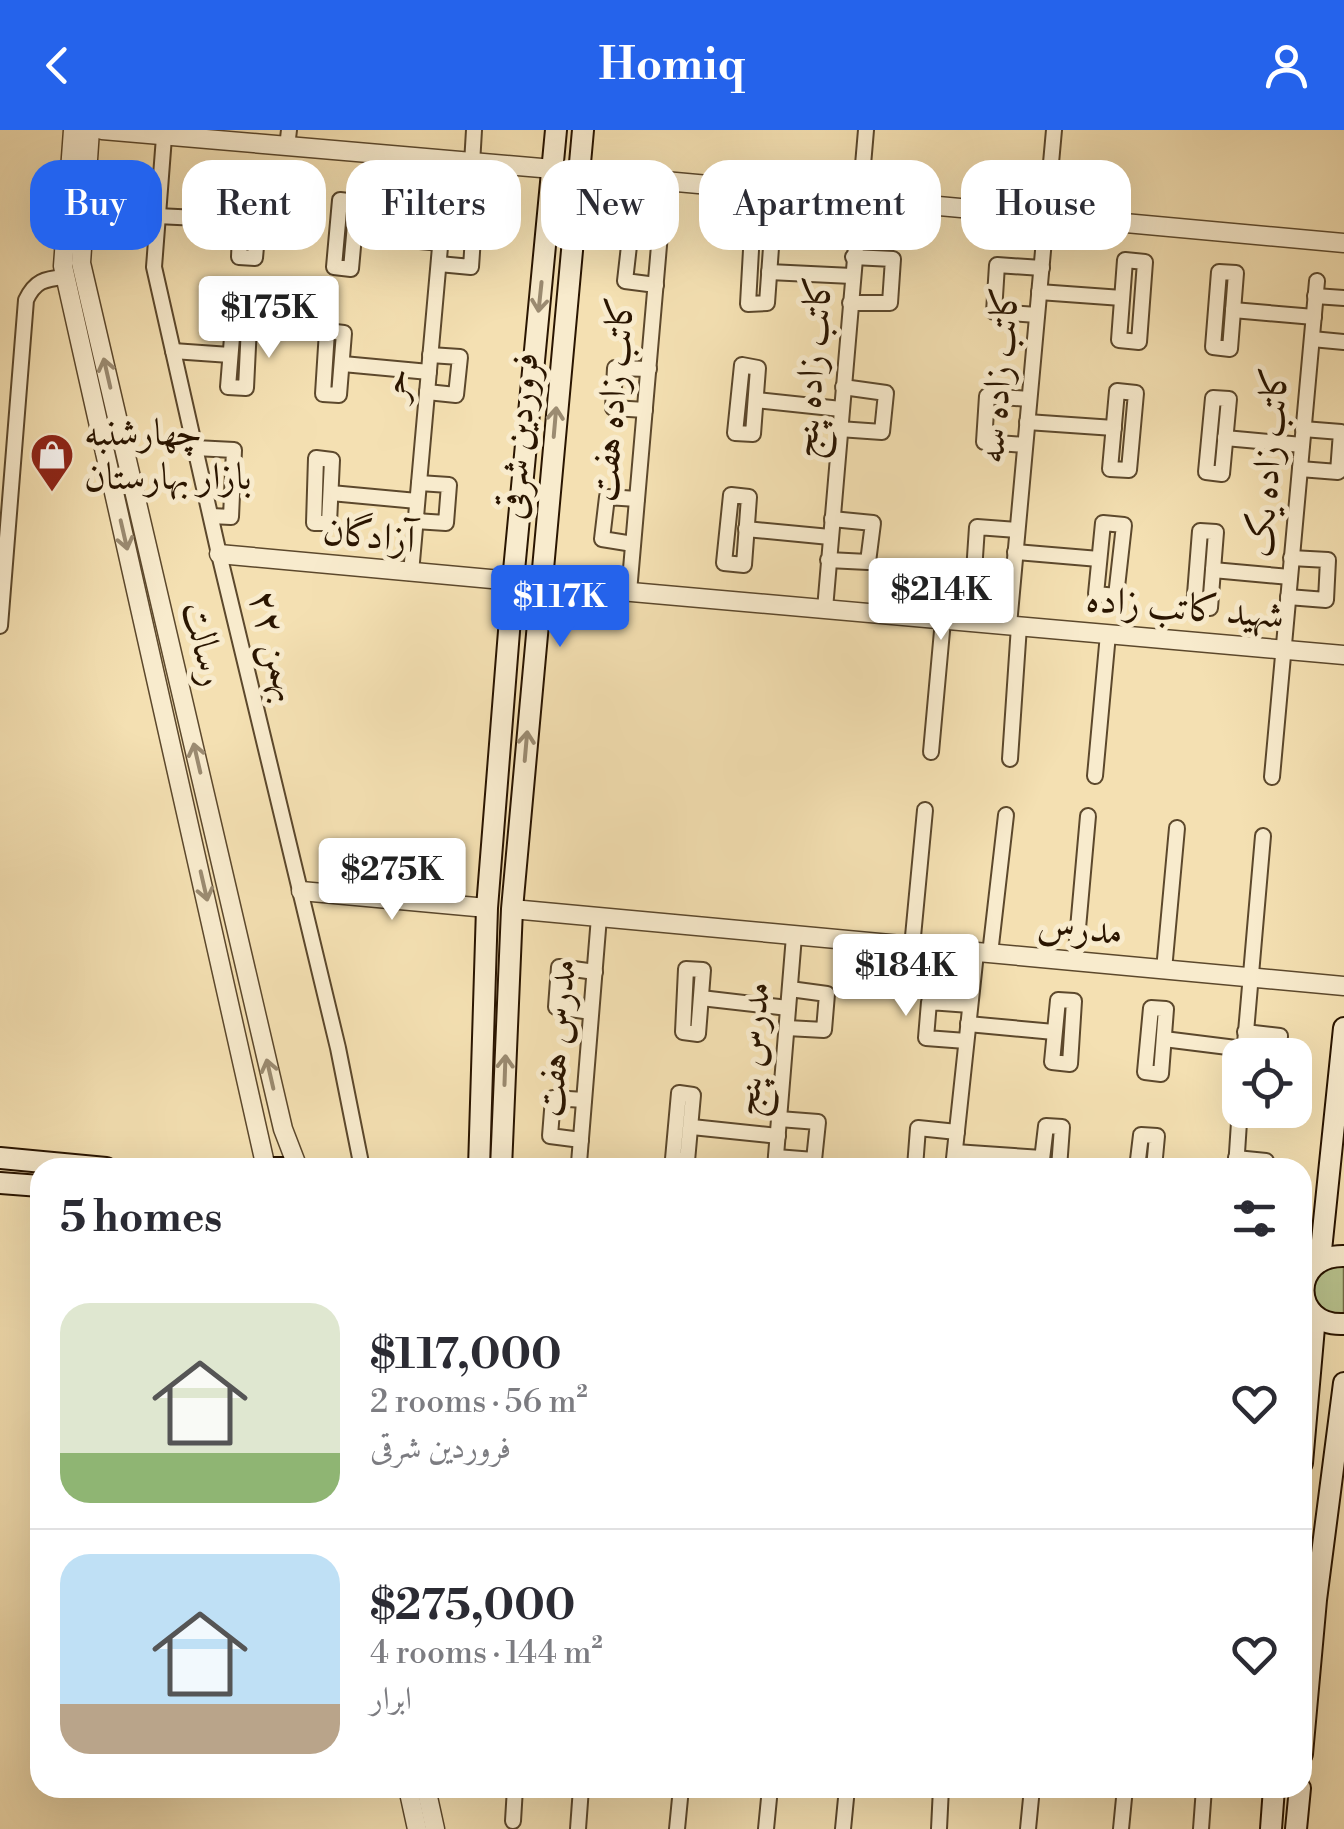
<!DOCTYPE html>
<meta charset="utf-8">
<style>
:root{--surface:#fff;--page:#f2f2f3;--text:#2b2b33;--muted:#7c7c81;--line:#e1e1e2;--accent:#2563eb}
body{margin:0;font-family:"Libre Bodoni",Amiri,serif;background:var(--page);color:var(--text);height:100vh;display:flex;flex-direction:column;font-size:38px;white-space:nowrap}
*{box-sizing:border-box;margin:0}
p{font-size:32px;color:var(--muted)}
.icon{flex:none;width:55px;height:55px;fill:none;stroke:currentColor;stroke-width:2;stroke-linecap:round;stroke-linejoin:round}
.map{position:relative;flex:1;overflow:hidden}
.panel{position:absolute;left:30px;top:1028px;width:1282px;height:640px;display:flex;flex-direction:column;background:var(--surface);border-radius:30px;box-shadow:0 10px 40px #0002}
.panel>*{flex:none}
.guide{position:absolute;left:30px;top:30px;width:1285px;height:90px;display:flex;gap:20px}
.tools{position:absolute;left:1222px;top:908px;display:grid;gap:20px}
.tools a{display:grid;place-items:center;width:90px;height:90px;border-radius:20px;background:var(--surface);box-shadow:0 10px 40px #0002;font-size:50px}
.price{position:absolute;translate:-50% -85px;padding:0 22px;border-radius:10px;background:#fff;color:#222;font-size:32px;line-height:65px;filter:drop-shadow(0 2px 5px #0008)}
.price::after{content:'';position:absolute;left:50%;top:60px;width:30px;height:22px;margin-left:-15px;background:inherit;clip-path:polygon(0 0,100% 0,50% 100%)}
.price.active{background:var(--accent);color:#fff}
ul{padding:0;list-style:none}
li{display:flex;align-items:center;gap:30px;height:250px;padding:0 30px}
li+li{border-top:2px solid var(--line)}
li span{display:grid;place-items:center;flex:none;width:280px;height:200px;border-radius:30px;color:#555}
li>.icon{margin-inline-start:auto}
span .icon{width:120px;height:120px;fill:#fffc;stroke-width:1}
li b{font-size:42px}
h2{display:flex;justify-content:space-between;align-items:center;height:120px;padding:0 30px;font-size:42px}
.chip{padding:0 35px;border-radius:30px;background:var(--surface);box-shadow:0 10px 40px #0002;font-size:35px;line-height:90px}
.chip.active{background:var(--accent);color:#fff}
header{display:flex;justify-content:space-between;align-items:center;height:130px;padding:0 30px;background:var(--accent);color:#fff;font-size:45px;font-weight:700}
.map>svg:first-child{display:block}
.green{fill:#b9c38e;stroke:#726c47;stroke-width:2.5}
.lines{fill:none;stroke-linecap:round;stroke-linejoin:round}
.minor-casing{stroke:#5c482c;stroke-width:18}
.tertiary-casing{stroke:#5c482c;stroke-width:21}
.secondary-casing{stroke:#2a1500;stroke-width:24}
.minor{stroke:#f8ebcd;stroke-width:14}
.tertiary{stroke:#f8ebcd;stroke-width:18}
.secondary{stroke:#f8ebcd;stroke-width:20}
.oneway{stroke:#9b8b71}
.labels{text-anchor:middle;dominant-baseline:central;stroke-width:10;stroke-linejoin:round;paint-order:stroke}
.street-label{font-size:38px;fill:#2a1500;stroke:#f8ebcd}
.poi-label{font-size:38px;fill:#2a1500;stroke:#f8ebcd;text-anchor:start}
</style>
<header><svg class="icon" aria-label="back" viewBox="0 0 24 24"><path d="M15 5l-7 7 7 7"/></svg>Homiq<svg class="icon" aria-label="person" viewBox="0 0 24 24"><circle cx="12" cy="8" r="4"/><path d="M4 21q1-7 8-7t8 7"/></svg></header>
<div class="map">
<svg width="1344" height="1699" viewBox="0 0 1344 1699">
<rect width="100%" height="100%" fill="#f4e0b2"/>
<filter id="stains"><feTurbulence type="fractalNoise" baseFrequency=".002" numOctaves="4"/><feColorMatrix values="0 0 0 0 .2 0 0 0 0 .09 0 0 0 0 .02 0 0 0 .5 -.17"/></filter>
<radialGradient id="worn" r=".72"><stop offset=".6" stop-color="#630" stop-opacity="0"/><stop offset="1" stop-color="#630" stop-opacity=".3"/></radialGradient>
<path class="green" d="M1344,1133V1187L1316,1178L1310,1152L1321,1137Z"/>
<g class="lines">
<defs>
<g id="minor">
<path d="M164,7L154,137L219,424L338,918L362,1038"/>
<path d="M287,17L289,0"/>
<path d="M472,34L474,0"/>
<path d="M242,59L261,60L255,128L239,127Z"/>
<path d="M340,70L357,72L351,139L334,137Z"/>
<path d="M157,86L239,90"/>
<path d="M752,102L772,104L767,173L748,174Z"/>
<path d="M355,105L441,113"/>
<path d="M1125,130L1145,132L1139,212L1119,210Z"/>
<path d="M439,134L471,137L474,93L443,90"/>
<path d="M769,142L852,146"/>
<path d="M1219,142L1236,143L1230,219L1213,217Z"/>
<path d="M656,155L625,151L630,107L660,109"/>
<path d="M1039,162L1122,168"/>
<path d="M1315,166L1344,168"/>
<path d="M850,173H890L893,129L853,127"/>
<path d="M1233,180L1314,187"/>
<path d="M1037,185L994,182L997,135L1042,138"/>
<path d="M233,195L249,196L246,258L228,257Z"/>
<path d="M327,201L344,203L339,265L323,264Z"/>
<path d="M1312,209L1344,212"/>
<path d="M173,221L230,225"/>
<path d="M343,234L429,242"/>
<path d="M742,235L758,238L753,304L735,303Z"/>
<path d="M1117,261L1136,263L1129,340L1110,339Z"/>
<path d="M427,262L456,265L460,227L430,225"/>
<path d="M1213,268L1229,269L1222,344L1206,342Z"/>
<path d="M756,270L841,279"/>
<path d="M645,280L613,278L615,238L649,239"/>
<path d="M1027,292L1114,298"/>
<path d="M839,299L882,302L886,263L843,257"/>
<path d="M1225,308L1302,315"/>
<path d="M1025,315L984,312L987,266L1029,269"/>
<path d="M195,318L234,320L231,387L211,386"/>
<path d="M316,328L332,330L329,393H314Z"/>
<path d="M1300,339L1338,342L1341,302L1303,299"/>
<path d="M331,363L417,371"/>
<path d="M731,365L749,367L744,435L724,433Z"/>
<path d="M415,391L446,393L449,355L419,353"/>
<path d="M1103,393L1124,395L1116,466L1096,464Z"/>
<path d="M746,399L830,407"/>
<path d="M1200,401L1216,402L1210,478L1194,477Z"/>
<path d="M633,414L602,409L607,367L637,369"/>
<path d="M1015,422L1099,429"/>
<path d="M828,430L868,432L873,393L832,389"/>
<path d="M1213,440L1290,447"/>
<path d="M411,443L444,72"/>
<path d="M1013,444L974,442L977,397L1017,400"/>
<path d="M629,462L662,81"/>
<path d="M1288,467L1326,470L1328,430L1291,428"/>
<path d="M825,479L866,0"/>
<path d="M1009,495L1054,0"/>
<path d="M0,496L26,170C35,151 44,149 65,147"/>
<path d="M931,622L943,490"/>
<path d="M1010,629L1019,496"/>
<path d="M1095,646L1108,504"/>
<path d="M1272,647L1317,151"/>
<path d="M912,817L925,680"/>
<path d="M990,824L1006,685"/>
<path d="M1075,832L1088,686"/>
<path d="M686,839L703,840L698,904L683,902Z"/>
<path d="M1164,840L1177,698"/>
<path d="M701,868L788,878"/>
<path d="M1058,870L1074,871L1070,934L1052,932Z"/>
<path d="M1151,878L1166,879L1161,944L1145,942Z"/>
<path d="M591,882L556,877L559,837L595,842"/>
<path d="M968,894L1054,902"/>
<path d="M787,898L824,900L827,864L790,859"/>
<path d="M1245,902L1280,906L1278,925"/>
<path d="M1164,909L1244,919"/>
<path d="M966,911L926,908L929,872L970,875"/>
<path d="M1244,925L1263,706"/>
<path d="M679,963L693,965L687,1031L673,1029Z"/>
<path d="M692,997L778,1006"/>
<path d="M581,1010L550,1006L553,968L584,970"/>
<path d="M955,1022L1042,1028"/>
<path d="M776,1027L814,1030L818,992L779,989"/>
<path d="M1236,1028L1266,1031L1265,1038"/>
<path d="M579,1033L599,787"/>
<path d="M775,1038L794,806"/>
<path d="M919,1038L915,1037L918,998L957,1002"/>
<path d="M953,1038L976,823"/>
<path d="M1041,1038L1046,996L1062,997L1059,1038"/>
<path d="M1137,1038L1141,1005L1157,1006L1154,1038"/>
<path d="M1236,1038L1240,977"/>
<path d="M513,1691L515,1658"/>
<path d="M578,1699L581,1658"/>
<path d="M677,1699L681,1658"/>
<path d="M766,1699L770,1658"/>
<path d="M843,1699L847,1658"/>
<path d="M939,1699L941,1658"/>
<path d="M1028,1699L1032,1658"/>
<path d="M1121,1699L1125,1658"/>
<path d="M1201,1699L1204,1658"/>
</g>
<g id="tertiary">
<path d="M73,0L63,136L266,1038"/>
<path d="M90,0L81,133L283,999L298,1038"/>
<path d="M102,0L553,39"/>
<path d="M577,43L1344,113"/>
<path d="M219,424L513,451"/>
<path d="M541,454L1344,525"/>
<path d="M301,761L487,778"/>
<path d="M512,779L1344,856"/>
<path d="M408,1658L417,1699"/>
<path d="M426,1658L435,1699"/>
</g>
<g id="secondary">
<path d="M0,1028L106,1038"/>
<path d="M271,1038H295"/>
<path d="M479,1038L487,778L513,451L556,0"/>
<path d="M501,1038L512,779L583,0"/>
<path d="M0,1053L40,1056"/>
<path d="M1344,1126C1289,1125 1291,1197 1344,1194"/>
<path d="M1320,1130L1344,898"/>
<path d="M1302,1333L1315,1186"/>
<path d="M1302,1624L1316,1470L1344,1253"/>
<path d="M1271,1699L1274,1658"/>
<path d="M1296,1699L1300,1658"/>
</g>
</defs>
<use href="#minor" class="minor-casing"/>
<use href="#tertiary" class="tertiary-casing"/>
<use href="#secondary" class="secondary-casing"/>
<use href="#minor" class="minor"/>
<use href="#tertiary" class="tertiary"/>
<use href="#secondary" class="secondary"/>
</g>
<defs><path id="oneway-shaft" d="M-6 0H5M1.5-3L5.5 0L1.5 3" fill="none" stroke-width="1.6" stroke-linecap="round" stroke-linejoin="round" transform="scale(2.5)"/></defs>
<g class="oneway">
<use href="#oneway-shaft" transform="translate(540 167) rotate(96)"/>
<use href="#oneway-shaft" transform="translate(107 243) rotate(-103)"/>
<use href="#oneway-shaft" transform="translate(555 292) rotate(-85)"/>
<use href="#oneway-shaft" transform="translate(124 405) rotate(77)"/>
<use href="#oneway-shaft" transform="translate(526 616) rotate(-85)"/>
<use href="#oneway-shaft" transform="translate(197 628) rotate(-103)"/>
<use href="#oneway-shaft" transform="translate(204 756) rotate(77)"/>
<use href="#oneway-shaft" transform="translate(505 940) rotate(-88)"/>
<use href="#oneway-shaft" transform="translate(270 944) rotate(-103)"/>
</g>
<defs>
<symbol id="shop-pin" viewBox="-11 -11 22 30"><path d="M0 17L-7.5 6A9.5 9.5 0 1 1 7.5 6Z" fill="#8f2418" stroke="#f8ebcd"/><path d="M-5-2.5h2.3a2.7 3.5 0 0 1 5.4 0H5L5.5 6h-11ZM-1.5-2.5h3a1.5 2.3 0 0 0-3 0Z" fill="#fff"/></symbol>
</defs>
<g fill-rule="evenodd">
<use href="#shop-pin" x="27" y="300" width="50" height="68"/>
</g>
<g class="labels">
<g class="street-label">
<text transform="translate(812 237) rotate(-85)">کاتب زاده پنج</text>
<text transform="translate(999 245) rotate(-85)">کاتب زاده سه</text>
<text transform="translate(395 255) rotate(-85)">حر</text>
<text transform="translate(613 269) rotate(-85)">کاتب زاده هفت</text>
<text transform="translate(519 306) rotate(-85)">فروردین شرقی</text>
<text transform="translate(1268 332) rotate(-85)">کاتب زاده یک</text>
<text transform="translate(369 406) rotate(6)">آزادگان</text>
<text transform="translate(1185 478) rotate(5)">شهید کاتب زاده</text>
<text transform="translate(204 514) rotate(77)">رسالت</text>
<text transform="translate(275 516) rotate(76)">۲۲ بهمن</text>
<text transform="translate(1080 799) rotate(5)">مدرس</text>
<text transform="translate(557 908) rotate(-85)">مدرس هفت</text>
<text transform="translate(752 919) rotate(-85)">مدرس پنج</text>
</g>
<g class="poi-label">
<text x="84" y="303">چهارشنبه<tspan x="84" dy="44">بازار بهارستان</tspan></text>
</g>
</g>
<rect width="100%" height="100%" filter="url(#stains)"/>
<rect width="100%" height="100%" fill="url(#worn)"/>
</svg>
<div class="tools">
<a><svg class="icon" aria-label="locate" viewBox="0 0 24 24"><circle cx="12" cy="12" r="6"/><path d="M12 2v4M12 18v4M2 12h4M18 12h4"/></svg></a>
</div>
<b class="price" style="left:269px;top:231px">$175K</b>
<b class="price" style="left:941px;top:513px">$214K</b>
<b class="price active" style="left:560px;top:520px">$117K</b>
<b class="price" style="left:392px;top:793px">$275K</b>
<b class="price" style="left:906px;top:889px">$184K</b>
<div class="guide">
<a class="chip active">Buy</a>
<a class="chip">Rent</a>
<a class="chip">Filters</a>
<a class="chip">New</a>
<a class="chip">Apartment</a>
<a class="chip">House</a>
</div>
<section class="panel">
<h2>5 homes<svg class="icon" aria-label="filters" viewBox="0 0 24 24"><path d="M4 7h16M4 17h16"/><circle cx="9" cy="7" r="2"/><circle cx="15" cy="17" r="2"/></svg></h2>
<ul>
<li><span style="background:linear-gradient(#dfe7d0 75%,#8fb573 0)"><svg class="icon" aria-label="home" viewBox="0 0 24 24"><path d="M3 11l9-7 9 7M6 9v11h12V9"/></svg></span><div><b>$117,000</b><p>2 rooms · 56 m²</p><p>فروردین شرقی</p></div><svg class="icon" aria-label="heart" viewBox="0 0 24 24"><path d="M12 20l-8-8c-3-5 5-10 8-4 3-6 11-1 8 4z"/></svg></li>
<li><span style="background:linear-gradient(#bfe0f5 75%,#b9a48a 0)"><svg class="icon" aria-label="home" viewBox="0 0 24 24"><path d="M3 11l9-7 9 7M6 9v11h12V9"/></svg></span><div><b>$275,000</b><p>4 rooms · 144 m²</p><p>ابرار</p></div><svg class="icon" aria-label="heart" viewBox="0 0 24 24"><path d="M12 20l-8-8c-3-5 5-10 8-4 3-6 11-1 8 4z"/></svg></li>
</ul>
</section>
</div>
